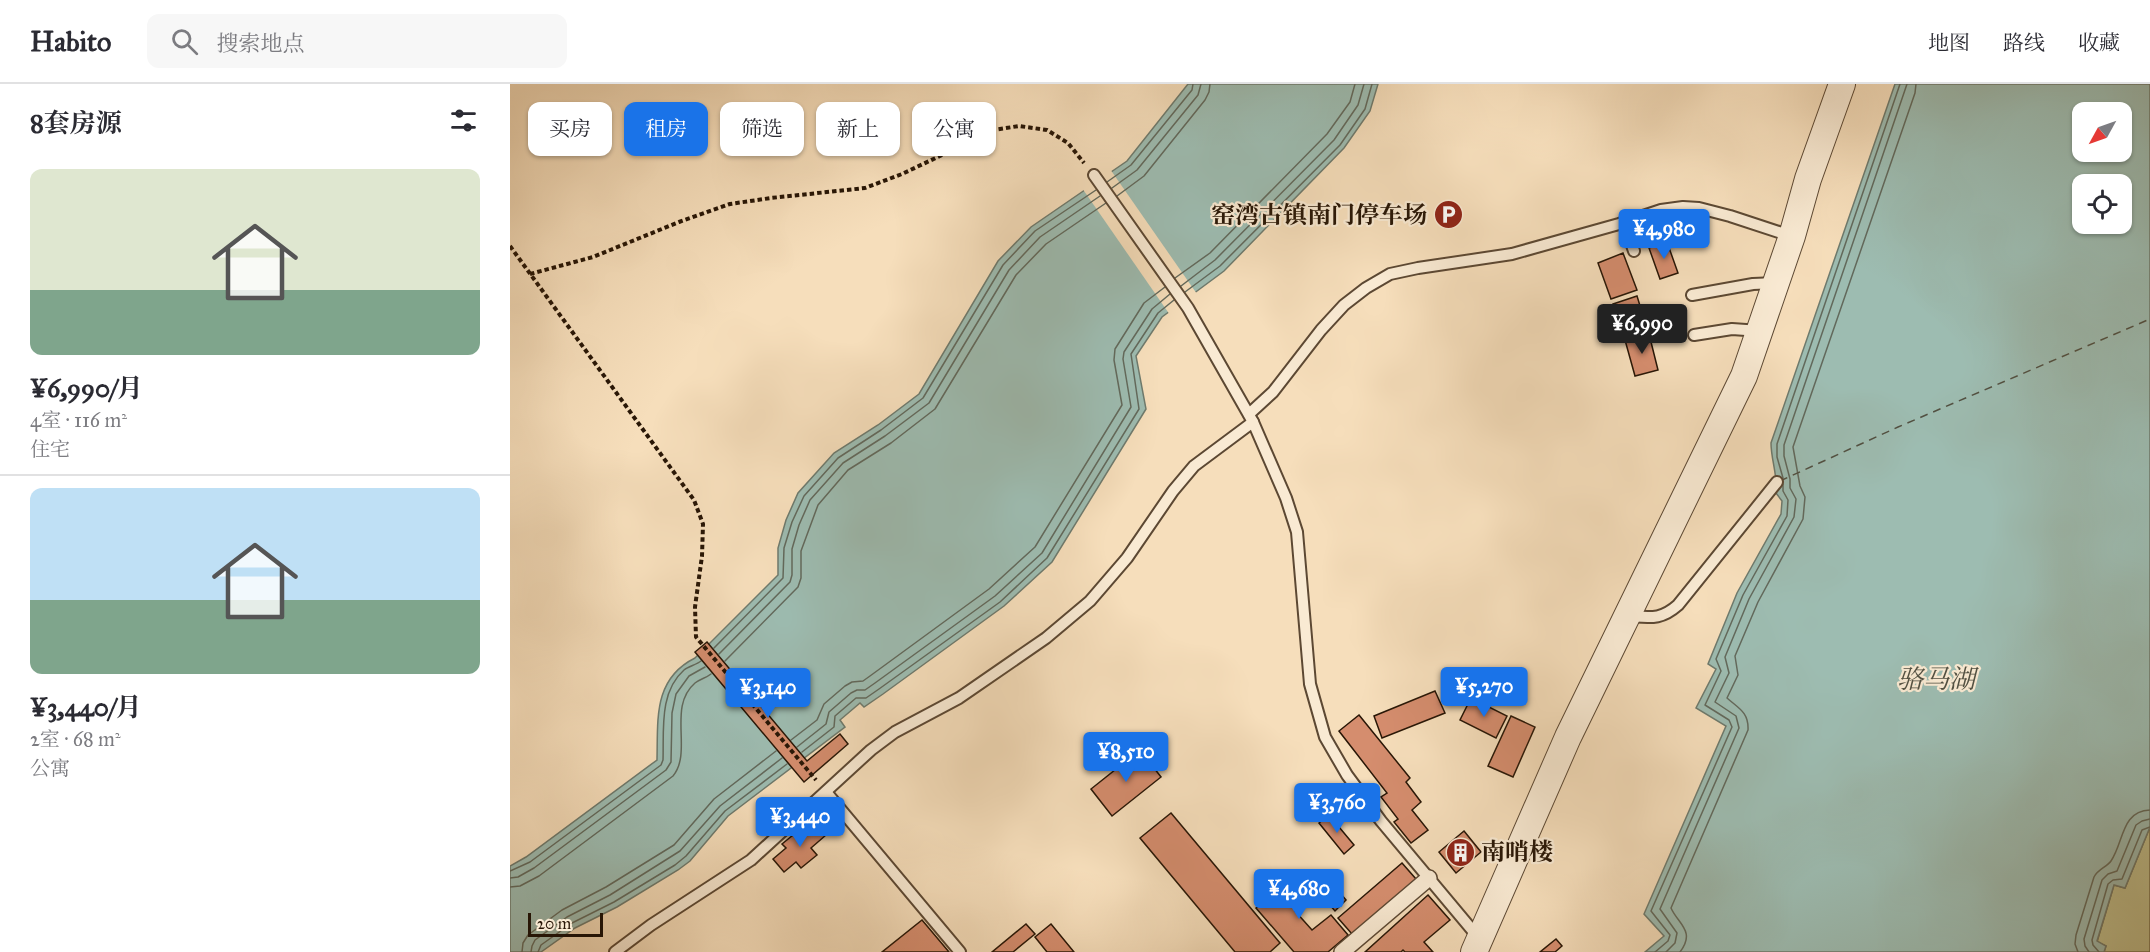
<!DOCTYPE html>
<html lang="zh">
<meta charset="utf-8">
<style>
:root{--surface:#fff;--page:#f7f7f7;--text:#2b2b33;--muted:#7c7c81;--line:#e1e1e2;--accent:#1a73e8}
body{margin:0;font-family:"IM FELL Great Primer","Noto Serif SC",serif;background:var(--page);color:var(--text);height:100vh;display:flex;flex-direction:column;font-size:22px;white-space:nowrap}
*{box-sizing:border-box;margin:0}
p{font-size:20px;color:var(--muted)}
.icon{flex:none;width:33px;height:33px;fill:none;stroke:currentColor;stroke-width:2;stroke-linecap:round;stroke-linejoin:round}
.map{position:relative;flex:1;overflow:hidden}
.sheet{display:flex;flex-direction:column;background:var(--surface);width:510px}
.sheet>*{flex:none}
.guide{position:absolute;left:18px;top:18px;width:570px;height:54px;display:flex;gap:12px}
.needle{width:39px;rotate:230deg}
.controls{position:absolute;left:1562px;top:18px;display:grid;gap:12px}
.controls a{display:grid;place-items:center;width:60px;height:60px;border-radius:12px;background:var(--surface);box-shadow:0 2px 4px #0004;font-size:30px}
.scale{position:absolute;left:18px;bottom:15px;width:75px;box-sizing:border-box;padding-left:6px;border:3px solid #281606;border-top:0;font-size:16px;line-height:21px;white-space:nowrap;color:#281606;-webkit-text-stroke:4px #f9ead3;paint-order:stroke}
.price{position:absolute;translate:-50% -51px;padding:0 14px;border-radius:6px;background:var(--accent);color:#fff;font-size:20px;line-height:39px;filter:drop-shadow(0 2px 3px #0008)}
.price::after{content:'';position:absolute;left:50%;top:36px;width:18px;height:14px;margin-left:-9px;background:inherit;clip-path:polygon(0 0,100% 0,50% 100%)}
.price.on{background:#222;color:#fff}
ul{padding:0;list-style:none}
li{display:grid;align-content:center;gap:12px;height:318px;padding:0 30px}
li+li{border-top:2px solid var(--line)}
li span{display:grid;place-items:center;height:186px;border-radius:12px;color:#555}
li>.icon{margin-inline-start:auto}
span .icon{width:108px;height:108px;fill:#fffc;stroke-width:1}
li b{font-size:26px}
h2{display:flex;justify-content:space-between;align-items:center;height:72px;padding:0 30px;font-size:26px}
.pill{padding:0 21px;border-radius:12px;background:var(--surface);box-shadow:0 2px 4px #0004;font-size:21px;line-height:54px}
.pill.on{background:var(--accent);color:#fff}
header{display:flex;align-items:center;gap:36px;box-sizing:border-box;height:84px;padding:0 30px;background:var(--surface);border-bottom:2px solid var(--line)}
header strong{font-size:28px}
nav{display:flex;gap:33px;margin-inline-start:auto;font-size:21px}
.search{width:420px;height:54px;background:var(--page);display:flex;align-items:center;gap:15px;box-sizing:border-box;padding:0 21px;border-radius:12px;color:var(--muted);font-size:22px}
main{display:flex;flex:1;min-height:0}
.map>svg:first-child{display:block}
.green{fill:#bfc08e;stroke:#746b4a;stroke-width:1.5}
.water{fill:#9dbcb1;stroke:#6e7a6d;stroke-width:1.5;fill-rule:evenodd}
.pier{fill:#f6debb}
.lines{fill:none;stroke-linecap:round;stroke-linejoin:round}
.shore{stroke:#62695c;stroke-width:1.5}
.ferry{stroke:#515042;stroke-width:1.5;stroke-dasharray:8 6;stroke-linecap:butt}
.building{fill:#d58d6e;stroke:#281606;stroke-width:1.5}
.service-casing{stroke:#5c4833;stroke-width:14}
.pedestrian-casing{stroke:#5c4833;stroke-width:18}
.tertiary-casing{stroke:#5c4833;stroke-width:28}
.path{stroke:#281606;stroke-width:4;stroke-dasharray:4.5 3;stroke-linecap:butt}
.service{stroke:#f9ead3;stroke-width:10}
.pedestrian{stroke:#f9ead3;stroke-width:15}
.tertiary{stroke:#f9ead3;stroke-width:26}
.labels{text-anchor:middle;dominant-baseline:central;stroke-width:4.5;stroke-linejoin:round;paint-order:stroke}
.poi-label{font-size:24px;font-weight:bold;fill:#281606;stroke:#f9ead3;text-anchor:end}
.water-label{font-size:26px;font-style:italic;fill:#515042;stroke:#f9ead3}
</style>
<header>
<strong>Habito</strong>
<div class="search"><svg class="icon" aria-label="search" viewBox="0 0 24 24"><circle cx="10" cy="10" r="6"/><path d="M15 15l6 6"/></svg>搜索地点</div>
<nav><a>地图</a><a>路线</a><a>收藏</a></nav>
</header>
<main>
<section class="sheet">
<h2>8套房源<svg class="icon" aria-label="filters" viewBox="0 0 24 24"><path d="M4 7h16M4 17h16"/><circle cx="9" cy="7" r="2"/><circle cx="15" cy="17" r="2"/></svg></h2>
<ul>
<li><span style="background:linear-gradient(#dfe7d0 65%,#7fa58c 0)"><svg class="icon" aria-label="home" viewBox="0 0 24 24"><path d="M3 11l9-7 9 7M6 9v11h12V9"/></svg></span><div><b>¥6,990/月</b><p>4室 · 116 m²</p><p>住宅</p></div></li>
<li><span style="background:linear-gradient(#bfe0f5 60%,#7fa58c 0)"><svg class="icon" aria-label="home" viewBox="0 0 24 24"><path d="M3 11l9-7 9 7M6 9v11h12V9"/></svg></span><div><b>¥3,440/月</b><p>2室 · 68 m²</p><p>公寓</p></div></li>
</ul>
</section>
<div class="map">
<svg width="1640" height="868" viewBox="0 0 1640 868">
<rect width="100%" height="100%" fill="#f6debb"/>
<filter id="stains"><feTurbulence type="fractalNoise" baseFrequency=".00333" numOctaves="4"/><feColorMatrix values="0 0 0 0 .2 0 0 0 0 .09 0 0 0 0 .02 0 0 0 .5 -.17"/></filter>
<radialGradient id="worn" r=".72"><stop offset=".6" stop-color="#630" stop-opacity="0"/><stop offset="1" stop-color="#630" stop-opacity=".3"/></radialGradient>
<path class="green" d="M1640,743V868H1594L1596,862L1587,858L1604,801L1615,804Z"/>
<g class="water">
<path d="M678,0H868L860,27L834,64L714,187L652,233L626,272L636,325L542,478L494,522L373,610L354,623L350,619L330,636L335,643L218,732L180,777L168,786L107,823L65,844L31,868H0V782L16,773L147,676C148,635 143,595 185,574L268,491V464L276,436L288,409L324,369L368,341L409,310L488,177L521,143L617,77Z"/>
<path d="M1385,0H1640V743L1615,804L1604,801L1587,857L1596,862L1594,868H1135L1154,852L1134,830L1216,642L1186,624L1206,585L1198,580L1227,509L1271,430L1272,417L1266,409C1268,392 1261,376 1261,359ZM1572,28H1611V68H1572ZM1572,100H1611V140H1572Z"/>
</g>
<path class="pier" d="M600,85L687,210L660,231L572,104Z"/>
<g class="lines">
<g class="shore">
<path d="M597,98L621,81L682,6L683,0"/>
<path d="M602,104L627,86L688,11L691,0"/>
<path d="M607,112L634,92L695,16L699,8L700,0"/>
<path d="M665,194L700,169L817,50L840,18L845,0"/>
<path d="M671,202L705,176L824,56L848,21L854,0"/>
<path d="M675,208L710,182L830,61L855,25L862,0"/>
<path d="M1273,394L1267,373V360L1390,0"/>
<path d="M204,564L273,494L274,464L282,438L294,412L328,374L371,346L413,314L493,181L525,147L586,106"/>
<path d="M209,570L280,498L282,491V465L289,441L300,416L333,379L375,352L419,319L499,186L530,153L590,112"/>
<path d="M215,577L288,503L291,494V467L308,421L338,386L381,359L425,325L506,191L536,160L596,119"/>
<path d="M281,656L307,636L314,620L335,602L342,598L353,597L360,592L479,505L525,463L612,321L604,276L605,265L634,219L655,203"/>
<path d="M287,663L316,640L319,628L341,609L347,606H355L365,599L485,512L532,469L621,323L613,275L614,268L642,225L660,210"/>
<path d="M292,668L324,643L325,632L346,614H356L369,605L490,518L537,474L629,325L621,270L648,229L664,216"/>
<path d="M0,787L20,778L151,681L153,676C154,646 149,608 174,586C179,582 186,581 191,577"/>
<path d="M0,794L8,793L24,784L156,686L161,678L162,629L166,610L179,592L195,583"/>
<path d="M0,803L10,802L29,792L163,692C183,668 157,623 185,599C190,595 196,594 201,590"/>
<path d="M12,868L13,859L18,851L52,826L96,803L164,761L204,715L266,667"/>
<path d="M21,868L22,862L25,856L57,833L100,811L170,767L210,722L272,674"/>
<path d="M28,868L31,861L62,839L104,818L165,781L176,772L215,727L277,680"/>
<path d="M1145,868L1158,857L1160,851L1141,827L1222,643L1219,636L1195,621L1211,587L1206,575L1233,511L1277,432L1278,416L1273,407V400"/>
<path d="M1156,868L1165,859L1167,849L1150,825L1229,644L1226,632L1205,618L1219,589L1215,573L1239,515L1284,433L1286,415L1280,404V395L1274,372V361L1397,0"/>
<path d="M1170,868C1186,847 1168,840 1161,824L1238,646C1239,628 1228,624 1217,614L1228,591L1225,572L1248,518L1293,435L1295,413L1290,402L1283,363L1405,9L1406,0"/>
<path d="M1568,868L1565,860L1566,851L1584,793C1588,785 1597,783 1601,777C1614,758 1611,727 1640,726"/>
<path d="M1579,868L1575,862L1574,855L1592,796L1598,790L1607,787L1626,741L1632,737L1640,735"/>
<path d="M1589,868L1583,861L1582,856L1598,800L1603,796L1612,795L1632,746L1640,743"/>
</g>
<path class="ferry" d="M1270,397L1388,343L1640,235"/>
</g>
<g class="building">
<path d="M1157,158L1168,189L1150,195L1139,164Z"/>
<path d="M1113,169L1127,206L1101,215L1088,179Z"/>
<path d="M1127,212L1138,248L1115,255L1103,220Z"/>
<path d="M1139,250L1148,286L1125,292L1115,256Z"/>
<path d="M197,558L297,677L330,650L338,660L294,698L185,568Z"/>
<path d="M925,607L935,629L872,654L864,632Z"/>
<path d="M961,614L997,632L986,654L950,636Z"/>
<path d="M849,631L900,694L896,698L911,718L902,726L918,746L901,759L884,738L888,735L871,713L877,709L829,647Z"/>
<path d="M1001,632L1025,643L1003,693L978,682Z"/>
<path d="M630,666L651,693L602,732L581,705Z"/>
<path d="M661,729L770,859L760,868H725L630,754Z"/>
<path d="M819,731L844,761L834,770L809,739Z"/>
<path d="M305,738L316,751L301,764L307,771L291,784L286,778L274,788L263,775L276,764L272,760L288,747L291,750Z"/>
<path d="M954,747L971,768L946,789L929,768Z"/>
<path d="M892,779L906,795L842,850L828,834Z"/>
<path d="M812,788L836,816L825,827L800,798Z"/>
<path d="M786,790L804,810L785,827L802,846L821,831L838,851L818,868H784L746,824Z"/>
<path d="M918,811L940,836L914,858L923,868H895L893,866L891,868H855Z"/>
<path d="M412,836L439,868H372Z"/>
<path d="M516,840L525,850L503,868H482Z"/>
<path d="M541,840L564,868H537L525,853Z"/>
<path d="M1046,855L1052,862L1045,868H1030Z"/>
</g>
<g class="lines">
<defs>
<g id="service">
<path d="M584,91L678,224L743,338L776,414L787,448L800,600L815,653L837,691L871,737L968,853"/>
<path d="M1114,138L1124,167"/>
<path d="M1182,211L1243,200L1266,199"/>
<path d="M1184,251L1222,245L1250,247"/>
<path d="M739,330L763,308L811,246L834,221L856,204L880,190L908,184L1002,170L1109,140L1151,126L1173,123L1189,124L1220,132L1281,152"/>
<path d="M1116,532C1139,533 1150,537 1168,521L1267,398"/>
<path d="M316,708L450,868"/>
<path d="M105,868L141,841L241,776L361,666L385,648L449,614L536,554L580,517L617,474L663,407L684,382L743,338"/>
</g>
<path id="pedestrian" d="M832,868L919,794"/>
<path id="tertiary" d="M964,868L1058,653L1234,292L1282,152L1298,95L1332,0"/>
</defs>
<use href="#service" class="service-casing"/>
<use href="#pedestrian" class="pedestrian-casing"/>
<use href="#tertiary" class="tertiary-casing"/>
<g class="path">
<path d="M0,162L184,416L193,440L192,472L185,523L186,553L306,696"/>
<path d="M20,190L83,173L169,138L220,120L261,114L355,104L392,90L434,70L471,48L509,42L537,46L558,59L574,79"/>
</g>
<use href="#service" class="service"/>
<use href="#pedestrian" class="pedestrian"/>
<use href="#tertiary" class="tertiary"/>
</g>
<defs>
<symbol id="parking-disc" viewBox="-11 -11 22 22"><circle r="9.5" fill="#8f2418" stroke="#f9ead3"/><path d="M-3.5-5.5H1a3.5 3.5 0 0 1 0 7H-1V5.5H-3.5ZM-1-3.4V-.6H.8a1.4 1.4 0 0 0 0-2.8Z" fill="#fff"/></symbol>
<symbol id="building-disc" viewBox="-11 -11 22 22"><circle r="9.5" fill="#8f2418" stroke="#f9ead3"/><path d="M-4-6H4V6H1V3H-1V6H-4ZM-2.5-4.3h1.7v1.8h-1.7ZM.8-4.3h1.7v1.8H.8ZM-2.5-1h1.7V.8h-1.7ZM.8-1h1.7V.8H.8Z" fill="#fff"/></symbol>
</defs>
<g fill-rule="evenodd">
<use href="#parking-disc" x="922" y="114" width="33" height="33"/>
<use href="#building-disc" x="934" y="752" width="33" height="33"/>
</g>
<g class="labels">
<g class="poi-label">
<text x="917" y="131">窑湾古镇南门停车场</text>
<text x="971" y="768" text-anchor="start">南哨楼</text>
</g>
<g class="water-label">
<text x="1426" y="595">骆马湖</text>
</g>
</g>
<rect width="100%" height="100%" filter="url(#stains)"/>
<rect width="100%" height="100%" fill="url(#worn)"/>
</svg>
<div class="controls">
<a><svg class="needle" viewBox="-14 -14 28 28"><path d="M0-13l5 13h-10z" fill="#e53935"/><path d="M0 13l5-13h-10z" fill="#7c7c81"/></svg></a>
<a><svg class="icon" aria-label="locate" viewBox="0 0 24 24"><circle cx="12" cy="12" r="6"/><path d="M12 2v4M12 18v4M2 12h4M18 12h4"/></svg></a>
</div>
<div class="scale">20 m</div>
<b class="price" style="left:1154px;top:176px">¥4,980</b>
<b class="price on" style="left:1132px;top:271px">¥6,990</b>
<b class="price" style="left:974px;top:634px">¥5,270</b>
<b class="price" style="left:258px;top:635px">¥3,140</b>
<b class="price" style="left:616px;top:699px">¥8,510</b>
<b class="price" style="left:827px;top:750px">¥3,760</b>
<b class="price" style="left:290px;top:764px">¥3,440</b>
<b class="price" style="left:789px;top:836px">¥4,680</b>
<div class="guide">
<a class="pill">买房</a>
<a class="pill on">租房</a>
<a class="pill">筛选</a>
<a class="pill">新上</a>
<a class="pill">公寓</a>
</div>
</div>
</main>
